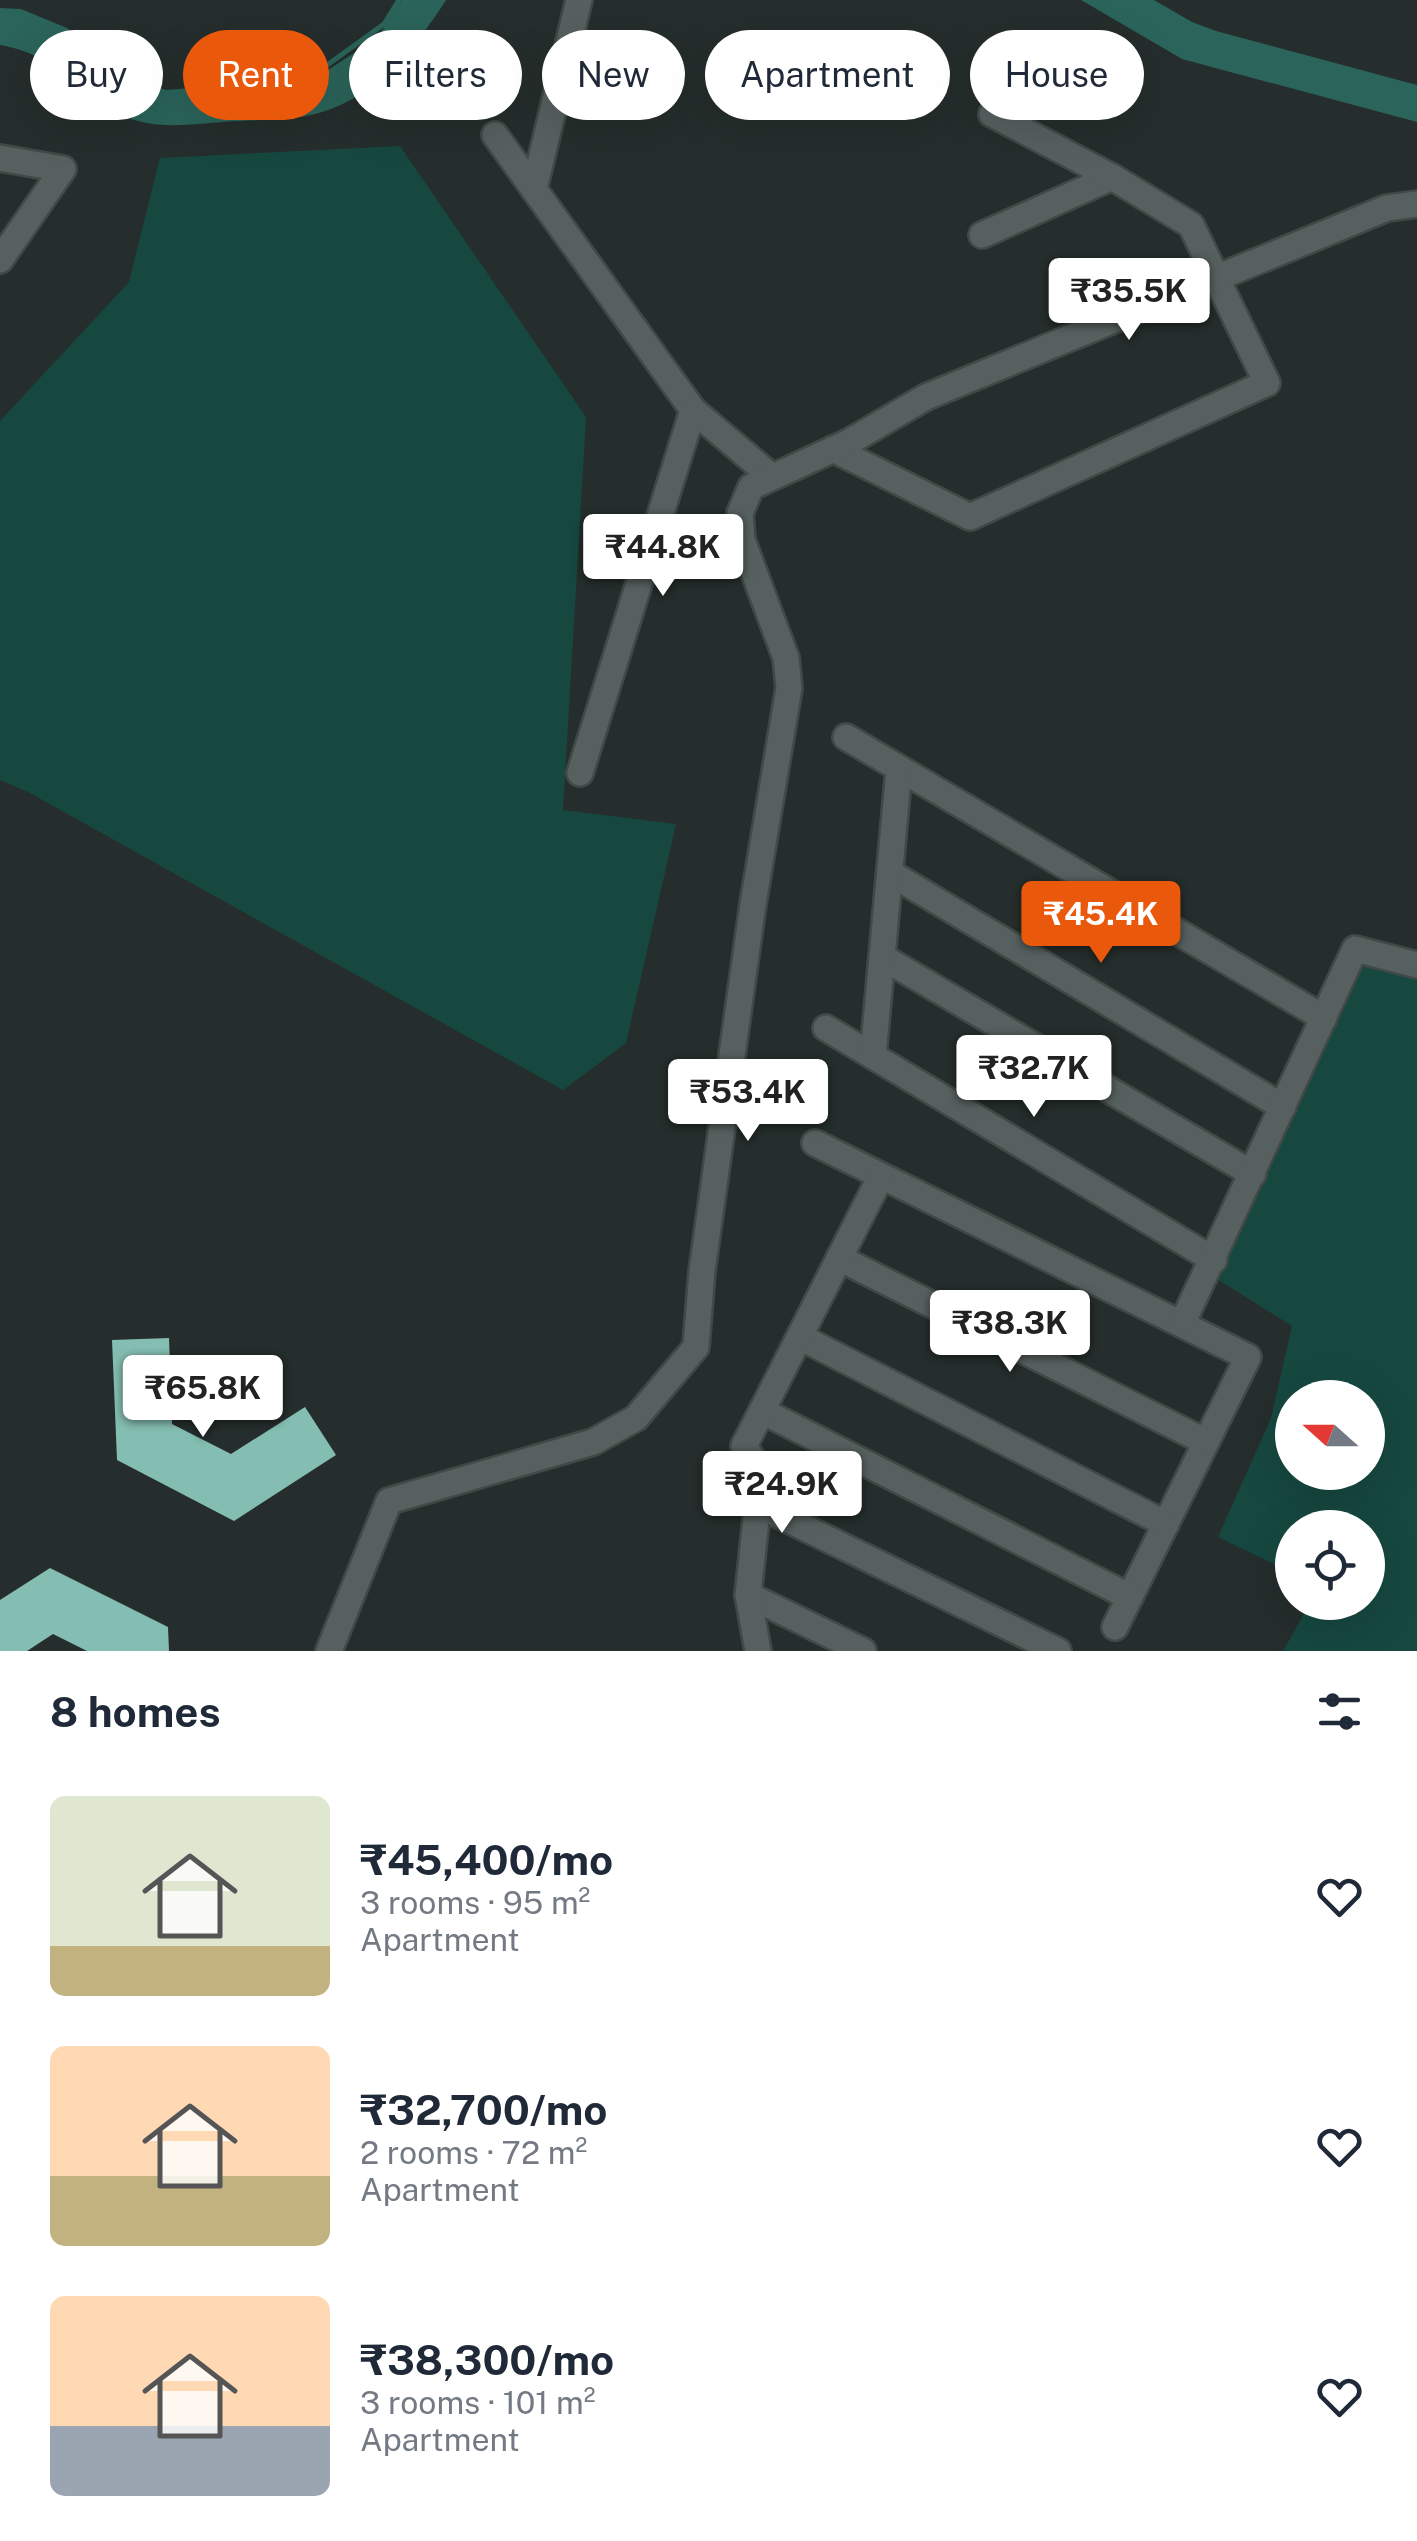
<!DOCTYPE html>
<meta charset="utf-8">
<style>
:root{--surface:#fff;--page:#f2f2f3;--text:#1f2937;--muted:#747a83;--accent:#ea580c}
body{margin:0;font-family:"Public Sans",sans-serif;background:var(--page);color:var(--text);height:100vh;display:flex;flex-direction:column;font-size:38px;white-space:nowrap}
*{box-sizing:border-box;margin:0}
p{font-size:32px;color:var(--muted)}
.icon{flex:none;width:55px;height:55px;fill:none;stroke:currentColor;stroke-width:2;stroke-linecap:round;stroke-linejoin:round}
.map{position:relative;height:1651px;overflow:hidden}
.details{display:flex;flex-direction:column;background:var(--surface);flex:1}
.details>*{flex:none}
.guide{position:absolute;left:30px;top:30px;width:1358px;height:90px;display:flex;gap:20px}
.needle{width:65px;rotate:291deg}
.fabs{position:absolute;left:1275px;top:1380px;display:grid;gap:20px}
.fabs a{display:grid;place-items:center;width:110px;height:110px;border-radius:50%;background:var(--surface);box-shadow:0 10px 40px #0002;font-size:50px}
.price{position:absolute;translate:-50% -85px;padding:0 22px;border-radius:10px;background:#fff;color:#222;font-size:32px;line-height:65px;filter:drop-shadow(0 2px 5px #0008)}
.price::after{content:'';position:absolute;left:50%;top:60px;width:30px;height:22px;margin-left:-15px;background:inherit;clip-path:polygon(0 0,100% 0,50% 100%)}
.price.on{background:var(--accent);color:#fff}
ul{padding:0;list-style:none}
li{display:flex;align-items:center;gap:30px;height:250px;padding:0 50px}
li span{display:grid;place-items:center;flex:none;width:280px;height:200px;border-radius:15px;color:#555}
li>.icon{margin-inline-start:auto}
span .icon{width:120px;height:120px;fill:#fffc;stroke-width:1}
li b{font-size:42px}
h2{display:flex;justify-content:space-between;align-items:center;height:120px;padding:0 50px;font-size:42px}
.chip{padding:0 35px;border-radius:45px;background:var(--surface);box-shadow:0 10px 40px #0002;font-size:35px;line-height:90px}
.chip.on{background:var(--accent);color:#fff}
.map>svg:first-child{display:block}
.green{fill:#164840;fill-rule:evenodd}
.water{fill:#2b645a}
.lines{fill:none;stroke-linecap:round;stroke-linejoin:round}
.stream{stroke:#2b645a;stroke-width:5}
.building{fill:#84bdb1}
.minor-casing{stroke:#414947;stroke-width:30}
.minor{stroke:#56605e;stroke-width:25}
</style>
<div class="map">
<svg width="1417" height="1651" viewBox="0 0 1417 1651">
<rect width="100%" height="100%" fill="#252e2c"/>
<g class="green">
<path d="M400,146L586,417L563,810L676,824L626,1043L563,1090L28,792L0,780V421L129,282L160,158Z"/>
<path d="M1365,962L1417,976V1651H1283L1310,1603L1368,1602V1528H1292V1573L1218,1537L1271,1418L1292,1326L1217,1279ZM1292,1398H1368V1472H1292Z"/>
</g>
<g class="water">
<path d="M402,0H446C417,45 383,89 331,109C299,122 257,119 223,122C186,125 153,130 118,114C69,91 60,55 0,45V8L21,9L67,28L122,75L166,90L299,79L328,70L377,38Z"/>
<path d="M1081,0H1154L1192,22L1216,31L1417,85V122L1182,59Z"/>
</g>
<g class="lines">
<path class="stream" d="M312,76L384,24L399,0"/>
</g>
<g class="building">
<path d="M169,1338L172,1424L231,1454L305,1407L336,1455L234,1521L117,1460L112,1340Z"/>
<path d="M50,1568L168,1627L169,1651H87L53,1634L27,1651H0V1600Z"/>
</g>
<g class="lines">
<defs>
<g id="minor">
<path d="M495,135L693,410L772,477"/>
<path d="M0,158L63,169L0,260"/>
<path d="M534,189L579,0"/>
<path d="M982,235L1112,177"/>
<path d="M833,449L970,517L1267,383L1191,225L1112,177L992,114"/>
<path d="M846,737L1324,1018"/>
<path d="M580,773L693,410"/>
<path d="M890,873L1283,1107"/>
<path d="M882,957L1253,1174"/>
<path d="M826,1028L1214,1260"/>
<path d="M873,1056L899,769"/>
<path d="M815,1143L1248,1357L1115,1627"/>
<path d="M839,1258L1206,1442"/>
<path d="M1182,1324L1355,949L1417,965"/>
<path d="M800,1337L1166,1524"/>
<path d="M762,1411L1130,1597"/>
<path d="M758,1505L1058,1651"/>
<path d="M748,1595L863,1651"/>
<path d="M329,1651L389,1501L593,1442L636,1418L696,1347L702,1271L753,904L789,688L786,658L742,540L740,513L751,487L849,442L926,397L1387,208L1417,204"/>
<path d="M758,1651L748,1595L761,1472L744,1446L881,1176"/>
</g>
</defs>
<use href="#minor" class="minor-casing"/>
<use href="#minor" class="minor"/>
</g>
</svg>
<div class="fabs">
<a><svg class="needle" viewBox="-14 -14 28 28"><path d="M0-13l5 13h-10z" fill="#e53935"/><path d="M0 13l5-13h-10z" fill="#747a83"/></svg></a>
<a><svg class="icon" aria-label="locate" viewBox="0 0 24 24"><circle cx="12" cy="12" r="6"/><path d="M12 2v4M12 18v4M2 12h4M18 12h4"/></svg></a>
</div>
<b class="price" style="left:1129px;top:343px">₹35.5K</b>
<b class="price" style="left:663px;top:599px">₹44.8K</b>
<b class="price on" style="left:1101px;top:966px">₹45.4K</b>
<b class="price" style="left:1034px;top:1120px">₹32.7K</b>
<b class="price" style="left:748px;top:1144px">₹53.4K</b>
<b class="price" style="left:1010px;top:1375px">₹38.3K</b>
<b class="price" style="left:203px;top:1440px">₹65.8K</b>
<b class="price" style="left:782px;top:1536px">₹24.9K</b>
<div class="guide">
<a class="chip">Buy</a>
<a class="chip on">Rent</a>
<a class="chip">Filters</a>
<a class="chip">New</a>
<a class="chip">Apartment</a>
<a class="chip">House</a>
</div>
</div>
<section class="details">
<h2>8 homes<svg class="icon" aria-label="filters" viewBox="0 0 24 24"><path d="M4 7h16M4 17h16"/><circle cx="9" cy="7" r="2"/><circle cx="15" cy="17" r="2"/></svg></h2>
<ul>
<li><span style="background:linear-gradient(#dfe7d0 75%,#c2b280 0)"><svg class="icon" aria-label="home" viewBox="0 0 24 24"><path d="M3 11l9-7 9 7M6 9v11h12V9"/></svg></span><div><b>₹45,400/mo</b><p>3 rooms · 95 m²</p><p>Apartment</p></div><svg class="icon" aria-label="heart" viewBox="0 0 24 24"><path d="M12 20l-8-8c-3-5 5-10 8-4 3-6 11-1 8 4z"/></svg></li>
<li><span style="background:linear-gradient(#ffd9b3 65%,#c2b280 0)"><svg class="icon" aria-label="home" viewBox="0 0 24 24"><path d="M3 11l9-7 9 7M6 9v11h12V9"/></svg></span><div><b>₹32,700/mo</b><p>2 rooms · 72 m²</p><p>Apartment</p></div><svg class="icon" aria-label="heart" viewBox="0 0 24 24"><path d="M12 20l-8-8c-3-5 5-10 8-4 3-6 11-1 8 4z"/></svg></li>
<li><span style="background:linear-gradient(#ffd9b3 65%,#9aa5b1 0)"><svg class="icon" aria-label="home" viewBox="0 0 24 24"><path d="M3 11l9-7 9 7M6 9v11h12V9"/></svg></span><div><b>₹38,300/mo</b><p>3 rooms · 101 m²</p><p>Apartment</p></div><svg class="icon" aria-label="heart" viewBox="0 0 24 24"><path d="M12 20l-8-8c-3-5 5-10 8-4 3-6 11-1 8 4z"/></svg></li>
</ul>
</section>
